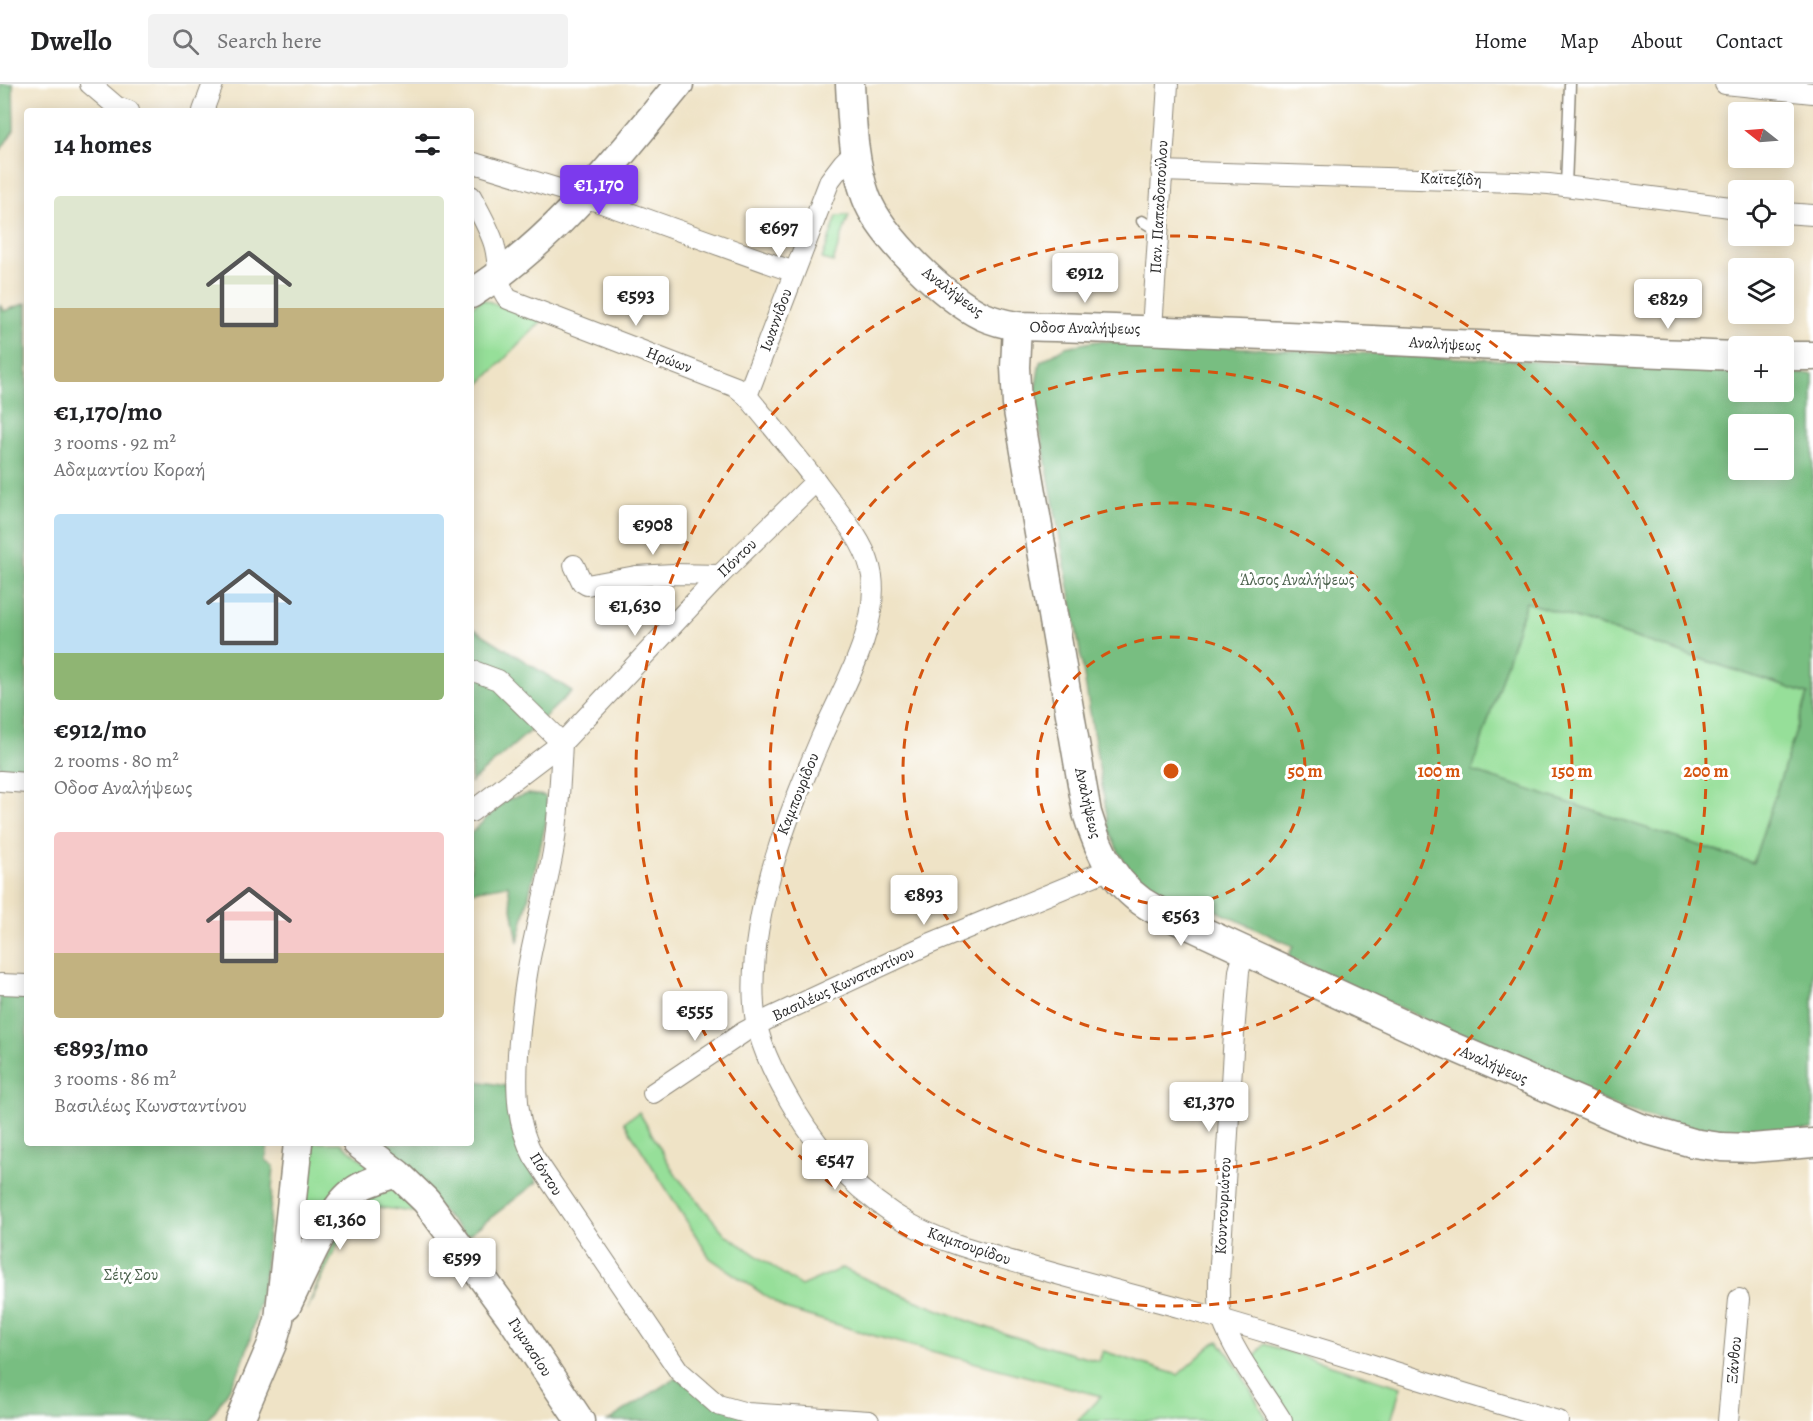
<!DOCTYPE html>
<meta charset="utf-8">
<style>
:root{--surface:#fff;--page:#f2f2f2;--text:#202124;--muted:#757577;--line:#e0e0e0;--accent:#7c3aed}
body{margin:0;font-family:Alegreya,serif;background:var(--page);color:var(--text);height:100vh;display:flex;flex-direction:column;font-size:22px;white-space:nowrap}
*{box-sizing:border-box;margin:0}
p{font-size:20px;color:var(--muted)}
.icon{flex:none;width:33px;height:33px;fill:none;stroke:currentColor;stroke-width:2;stroke-linecap:round;stroke-linejoin:round}
.map{position:relative;flex:1;overflow:hidden}
.drawer{position:absolute;left:24px;top:24px;width:450px;height:1038px;display:flex;flex-direction:column;background:var(--surface);border-radius:6px;box-shadow:0 3px 15px #0003}
.drawer>*{flex:none}
.needle{width:39px;rotate:287deg}
.buttons{position:absolute;left:1728px;top:18px;display:grid;gap:12px}
.buttons a{display:grid;place-items:center;width:66px;height:66px;border-radius:6px;background:var(--surface);box-shadow:0 3px 15px #0003;font-size:30px}
.price{position:absolute;translate:-50% -51px;padding:0 14px;border-radius:6px;background:#fff;color:#222;font-size:20px;line-height:39px;filter:drop-shadow(0 2px 3px #0008)}
.price::after{content:'';position:absolute;left:50%;top:36px;width:18px;height:14px;margin-left:-9px;background:inherit;clip-path:polygon(0 0,100% 0,50% 100%)}
.price.on{background:var(--accent);color:#fff}
ul{padding:0;list-style:none}
li{display:grid;align-content:center;gap:12px;height:318px;padding:0 30px}
li span{display:grid;place-items:center;height:186px;border-radius:6px;color:#555}
li>.icon{margin-inline-start:auto}
span .icon{width:108px;height:108px;fill:#fffc;stroke-width:1}
li b{font-size:26px}
h2{display:flex;justify-content:space-between;align-items:center;height:72px;padding:0 30px;font-size:26px}
header{display:flex;align-items:center;gap:36px;box-sizing:border-box;height:84px;padding:0 30px;background:var(--surface);border-bottom:2px solid var(--line)}
header strong{font-size:28px}
nav{display:flex;gap:33px;margin-inline-start:auto;font-size:21px}
.search{width:420px;height:54px;background:var(--page);display:flex;align-items:center;gap:15px;box-sizing:border-box;padding:0 21px;border-radius:6px;color:var(--muted);font-size:22px}
.map>svg:first-child{display:block}
.green{fill:#96df99;stroke:#608562;stroke-width:1.5}
.forest{fill:#78be81;stroke:#527456;stroke-width:1.5;fill-rule:evenodd}
.lines{fill:none;stroke-linecap:round;stroke-linejoin:round}
.lane-casing{stroke:#8d8778;stroke-width:13}
.street-casing{stroke:#8d8778;stroke-width:22}
.secondary-casing{stroke:#8d8778;stroke-width:31}
.lane{stroke:#fff;stroke-width:10}
.street{stroke:#fff;stroke-width:20}
.secondary{stroke:#fff;stroke-width:28}
.ring{fill:none;stroke:#d5540f;stroke-width:3;stroke-dasharray:10 8}
.labels{text-anchor:middle;dominant-baseline:central;stroke-width:6;stroke-linejoin:round;paint-order:stroke}
.street-label{font-size:16px;fill:#2b2b2b;stroke:#fff}
.park-label{font-size:16px;fill:#4b614c;stroke:#fff}
.centre{fill:#d5540f;stroke:#fff;stroke-width:3}
.ring-label{font-size:18px;text-anchor:middle;font-weight:bold;fill:#d5540f;stroke:#fff;stroke-width:6;stroke-linejoin:round;paint-order:stroke}
</style>
<header>
<strong>Dwello</strong>
<div class="search"><svg class="icon" aria-label="search" viewBox="0 0 24 24"><circle cx="10" cy="10" r="6"/><path d="M15 15l6 6"/></svg>Search here</div>
<nav><a>Home</a><a>Map</a><a>About</a><a>Contact</a></nav>
</header>
<div class="map">
<svg width="1813" height="1337" viewBox="0 0 1813 1337">
<rect width="100%" height="100%" fill="#fff"/>
<filter id="ink" filterUnits="userSpaceOnUse"><feTurbulence type="fractalNoise" baseFrequency=".0167" numOctaves="2"/><feDisplacementMap in="SourceGraphic" scale="12" xChannelSelector="R" yChannelSelector="G"/><feConvolveMatrix kernelMatrix="1 2 1 2 8 2 1 2 1" color-interpolation-filters="sRGB"/></filter>
<filter id="wash" filterUnits="userSpaceOnUse"><feTurbulence type="fractalNoise" baseFrequency=".008" numOctaves="4" result="noise"/><feDisplacementMap in="SourceGraphic" scale="24" xChannelSelector="R" yChannelSelector="G"/><feGaussianBlur stdDeviation="1.35" result="paint"/><feColorMatrix in="noise" values="0 0 0 0 0 0 0 0 0 0 0 0 0 0 0 0 0 1.4 0 .05"/><feComposite in="paint" operator="in"/></filter>
<g filter="url(#wash)">
<rect width="100%" height="100%" fill="#efe3c6"/>
<g class="green">
<path d="M849,131L833,178L822,175L837,132Z"/>
<path d="M482,215L542,237L471,309V223Z"/>
<path d="M1526,518L1808,610L1753,779L1471,687Z"/>
<path d="M639,1028L675,1090L725,1150L801,1202L842,1184C925,1223 1010,1255 1099,1277L1103,1267L1178,1291L1214,1259L1219,1257L1235,1279L1267,1335L1263,1337H1077L1101,1312L882,1254L785,1225L710,1174L624,1038Z"/>
<path d="M309,1059H341L367,1080V1084L298,1163Z"/>
<path d="M392,1106L401,1107L422,1127L412,1128L371,1122L347,1140L307,1226L346,1127L352,1118Z"/>
<path d="M1264,1260L1401,1303L1391,1337H1292L1254,1274Z"/>
</g>
<g class="forest">
<path d="M0,0H13L14,46L0,67Z"/>
<path d="M27,219V685L0,683V221L4,227Z"/>
<path d="M1097,257L1738,287V308H1784V289L1813,290V1045L1758,1050L1693,1046L1617,1023L1288,873L1293,862L1178,809L1159,820C1137,797 1118,775 1109,744L1073,525L1034,313L1040,278L1065,263ZM1738,340H1784V386H1738ZM1526,518L1808,610L1753,779L1472,687Z"/>
<path d="M471,543L572,607L530,647L471,698Z"/>
<path d="M528,710L545,712L549,725L518,858L508,801L471,807V749L506,716Z"/>
<path d="M0,908L27,909V1059H268L266,1076L274,1082L264,1197C258,1225 252,1253 242,1280C234,1300 220,1319 208,1337H0Z"/>
<path d="M471,996L506,1002L513,1047L537,1098L467,1152L374,1059H471Z"/>
<path d="M675,1294L756,1337H608Z"/>
</g>
</g>
<g filter="url(#ink)">
<g class="lines">
<defs>
<g id="lane">
<path d="M1566,102L1570,0"/>
<path d="M1142,137L1157,146"/>
</g>
<g id="street">
<path d="M90,0L117,23L129,27"/>
<path d="M1725,0L1813,9"/>
<path d="M203,27L213,0"/>
<path d="M471,78L585,113L794,188"/>
<path d="M1161,87L1516,98L1549,100L1738,124"/>
<path d="M471,112C479,127 489,144 494,160C500,180 495,198 508,215L736,303L747,312C777,348 807,384 834,421C850,443 868,465 872,492C879,546 842,605 821,654C791,724 763,794 755,871C753,893 752,915 756,937C762,968 779,999 795,1026C823,1073 862,1112 910,1140C946,1160 985,1169 1025,1181C1077,1196 1130,1210 1182,1224C1308,1259 1432,1301 1558,1337"/>
<path d="M1784,129L1813,131"/>
<path d="M1152,245L1168,0"/>
<path d="M747,312L830,96L843,79L855,67"/>
<path d="M574,481L582,498L587,501L636,492L674,490L720,491"/>
<path d="M471,586L498,596L562,659C560,695 559,732 553,768C546,807 535,845 528,884C523,913 520,942 518,970C516,1006 516,1040 534,1073L679,1287L718,1321L747,1329L869,1337"/>
<path d="M0,697L27,699"/>
<path d="M471,728L562,659L720,491L816,397"/>
<path d="M1245,866L1239,887L1234,950L1219,1197C1219,1210 1218,1223 1222,1235C1235,1272 1262,1304 1282,1337"/>
<path d="M0,900L27,901"/>
<path d="M653,1009L744,948L772,933L929,860L1110,785"/>
<path d="M1728,1337L1739,1215"/>
</g>
<g id="secondary">
<path d="M850,0C852,37 853,77 866,113C880,152 945,214 982,232C993,237 1005,240 1017,242C1258,248 1498,264 1738,272"/>
<path d="M471,210C556,156 616,76 679,0"/>
<path d="M1017,242L1015,283L1017,321L1087,729C1099,769 1116,805 1154,825L1444,959L1641,1044L1693,1059L1721,1063L1752,1064L1813,1059"/>
<path d="M1784,272H1813"/>
<path d="M357,1059L398,1090L426,1117L510,1232L580,1337"/>
<path d="M287,1221C302,1191 326,1132 349,1111C362,1099 381,1095 396,1089"/>
<path d="M239,1337L272,1260L279,1236L298,1059"/>
</g>
</defs>
<use href="#lane" class="lane-casing"/>
<use href="#street" class="street-casing"/>
<use href="#secondary" class="secondary-casing"/>
<use href="#lane" class="lane"/>
<use href="#street" class="street"/>
<use href="#secondary" class="secondary"/>
</g>
</g>
<g class="ring">
<circle cx="1171" cy="687" r="134"/>
<circle cx="1171" cy="687" r="268"/>
<circle cx="1171" cy="687" r="401"/>
<circle cx="1171" cy="687" r="535"/>
</g>
<g class="labels">
<g class="street-label">
<text transform="translate(1451 95) rotate(2)">Καϊτεζίδη</text>
<text transform="translate(1159 123) rotate(-87)">Παν. Παπαδοπούλου</text>
<text transform="translate(953 208) rotate(37)">Αναλήψεως</text>
<text transform="translate(776 236) rotate(-70)">Ιωαννίδου</text>
<text transform="translate(1085 244) rotate(1)">Οδοσ Αναλήψεως</text>
<text transform="translate(1445 260) rotate(3)">Αναλήψεως</text>
<text transform="translate(669 276) rotate(21)">Ηρώων</text>
<text transform="translate(737 474) rotate(-44)">Πόντου</text>
<text transform="translate(798 710) rotate(-68)">Καμπουρίδου</text>
<text transform="translate(1088 719) rotate(77)">Αναλήψεως</text>
<text transform="translate(843 900) rotate(-25)">Βασιλέως Κωνσταντίνου</text>
<text transform="translate(1494 981) rotate(24)">Αναλήψεως</text>
<text transform="translate(546 1090) rotate(58)">Πόντου</text>
<text transform="translate(1223 1122) rotate(-87)">Κουντουριώτου</text>
<text transform="translate(969 1162) rotate(19)">Καμπουρίδου</text>
<text transform="translate(530 1263) rotate(57)">Γυμνασίου</text>
<text transform="translate(1734 1276) rotate(-85)">Ξάνθου</text>
</g>
<g class="park-label">
<text x="1297" y="496">Άλσος Αναλήψεως</text>
<text x="131" y="1191">Σέιχ Σου</text>
</g>
</g>
<circle cx="1171" cy="687" r="9" class="centre"/>
<g class="ring-label">
<text x="1305" y="693">50 m</text>
<text x="1439" y="693">100 m</text>
<text x="1572" y="693">150 m</text>
<text x="1706" y="693">200 m</text>
</g>
</svg>
<div class="buttons">
<a><svg class="needle" viewBox="-14 -14 28 28"><path d="M0-13l5 13h-10z" fill="#e53935"/><path d="M0 13l5-13h-10z" fill="#757577"/></svg></a>
<a><svg class="icon" aria-label="locate" viewBox="0 0 24 24"><circle cx="12" cy="12" r="6"/><path d="M12 2v4M12 18v4M2 12h4M18 12h4"/></svg></a>
<a><svg class="icon" aria-label="layers" viewBox="0 0 24 24"><path d="M12 4l9 5-9 5-9-5zM3 14l9 5 9-5"/></svg></a>
<a>+</a>
<a>−</a>
</div>
<b class="price on" style="left:599px;top:132px">€1,170</b>
<b class="price" style="left:779px;top:175px">€697</b>
<b class="price" style="left:1085px;top:220px">€912</b>
<b class="price" style="left:636px;top:243px">€593</b>
<b class="price" style="left:1668px;top:246px">€829</b>
<b class="price" style="left:653px;top:472px">€908</b>
<b class="price" style="left:635px;top:553px">€1,630</b>
<b class="price" style="left:924px;top:842px">€893</b>
<b class="price" style="left:1181px;top:863px">€563</b>
<b class="price" style="left:695px;top:958px">€555</b>
<b class="price" style="left:1209px;top:1049px">€1,370</b>
<b class="price" style="left:835px;top:1107px">€547</b>
<b class="price" style="left:340px;top:1167px">€1,360</b>
<b class="price" style="left:462px;top:1205px">€599</b>
<section class="drawer">
<h2>14 homes<svg class="icon" aria-label="filters" viewBox="0 0 24 24"><path d="M4 7h16M4 17h16"/><circle cx="9" cy="7" r="2"/><circle cx="15" cy="17" r="2"/></svg></h2>
<ul>
<li><span style="background:linear-gradient(#dfe7d0 60%,#c2b280 0)"><svg class="icon" aria-label="home" viewBox="0 0 24 24"><path d="M3 11l9-7 9 7M6 9v11h12V9"/></svg></span><div><b>€1,170/mo</b><p>3 rooms · 92 m²</p><p>Αδαμαντίου Κοραή</p></div></li>
<li><span style="background:linear-gradient(#bfe0f5 75%,#8fb573 0)"><svg class="icon" aria-label="home" viewBox="0 0 24 24"><path d="M3 11l9-7 9 7M6 9v11h12V9"/></svg></span><div><b>€912/mo</b><p>2 rooms · 80 m²</p><p>Οδοσ Αναλήψεως</p></div></li>
<li><span style="background:linear-gradient(#f6c9c9 65%,#c2b280 0)"><svg class="icon" aria-label="home" viewBox="0 0 24 24"><path d="M3 11l9-7 9 7M6 9v11h12V9"/></svg></span><div><b>€893/mo</b><p>3 rooms · 86 m²</p><p>Βασιλέως Κωνσταντίνου</p></div></li>
</ul>
</section>
</div>
